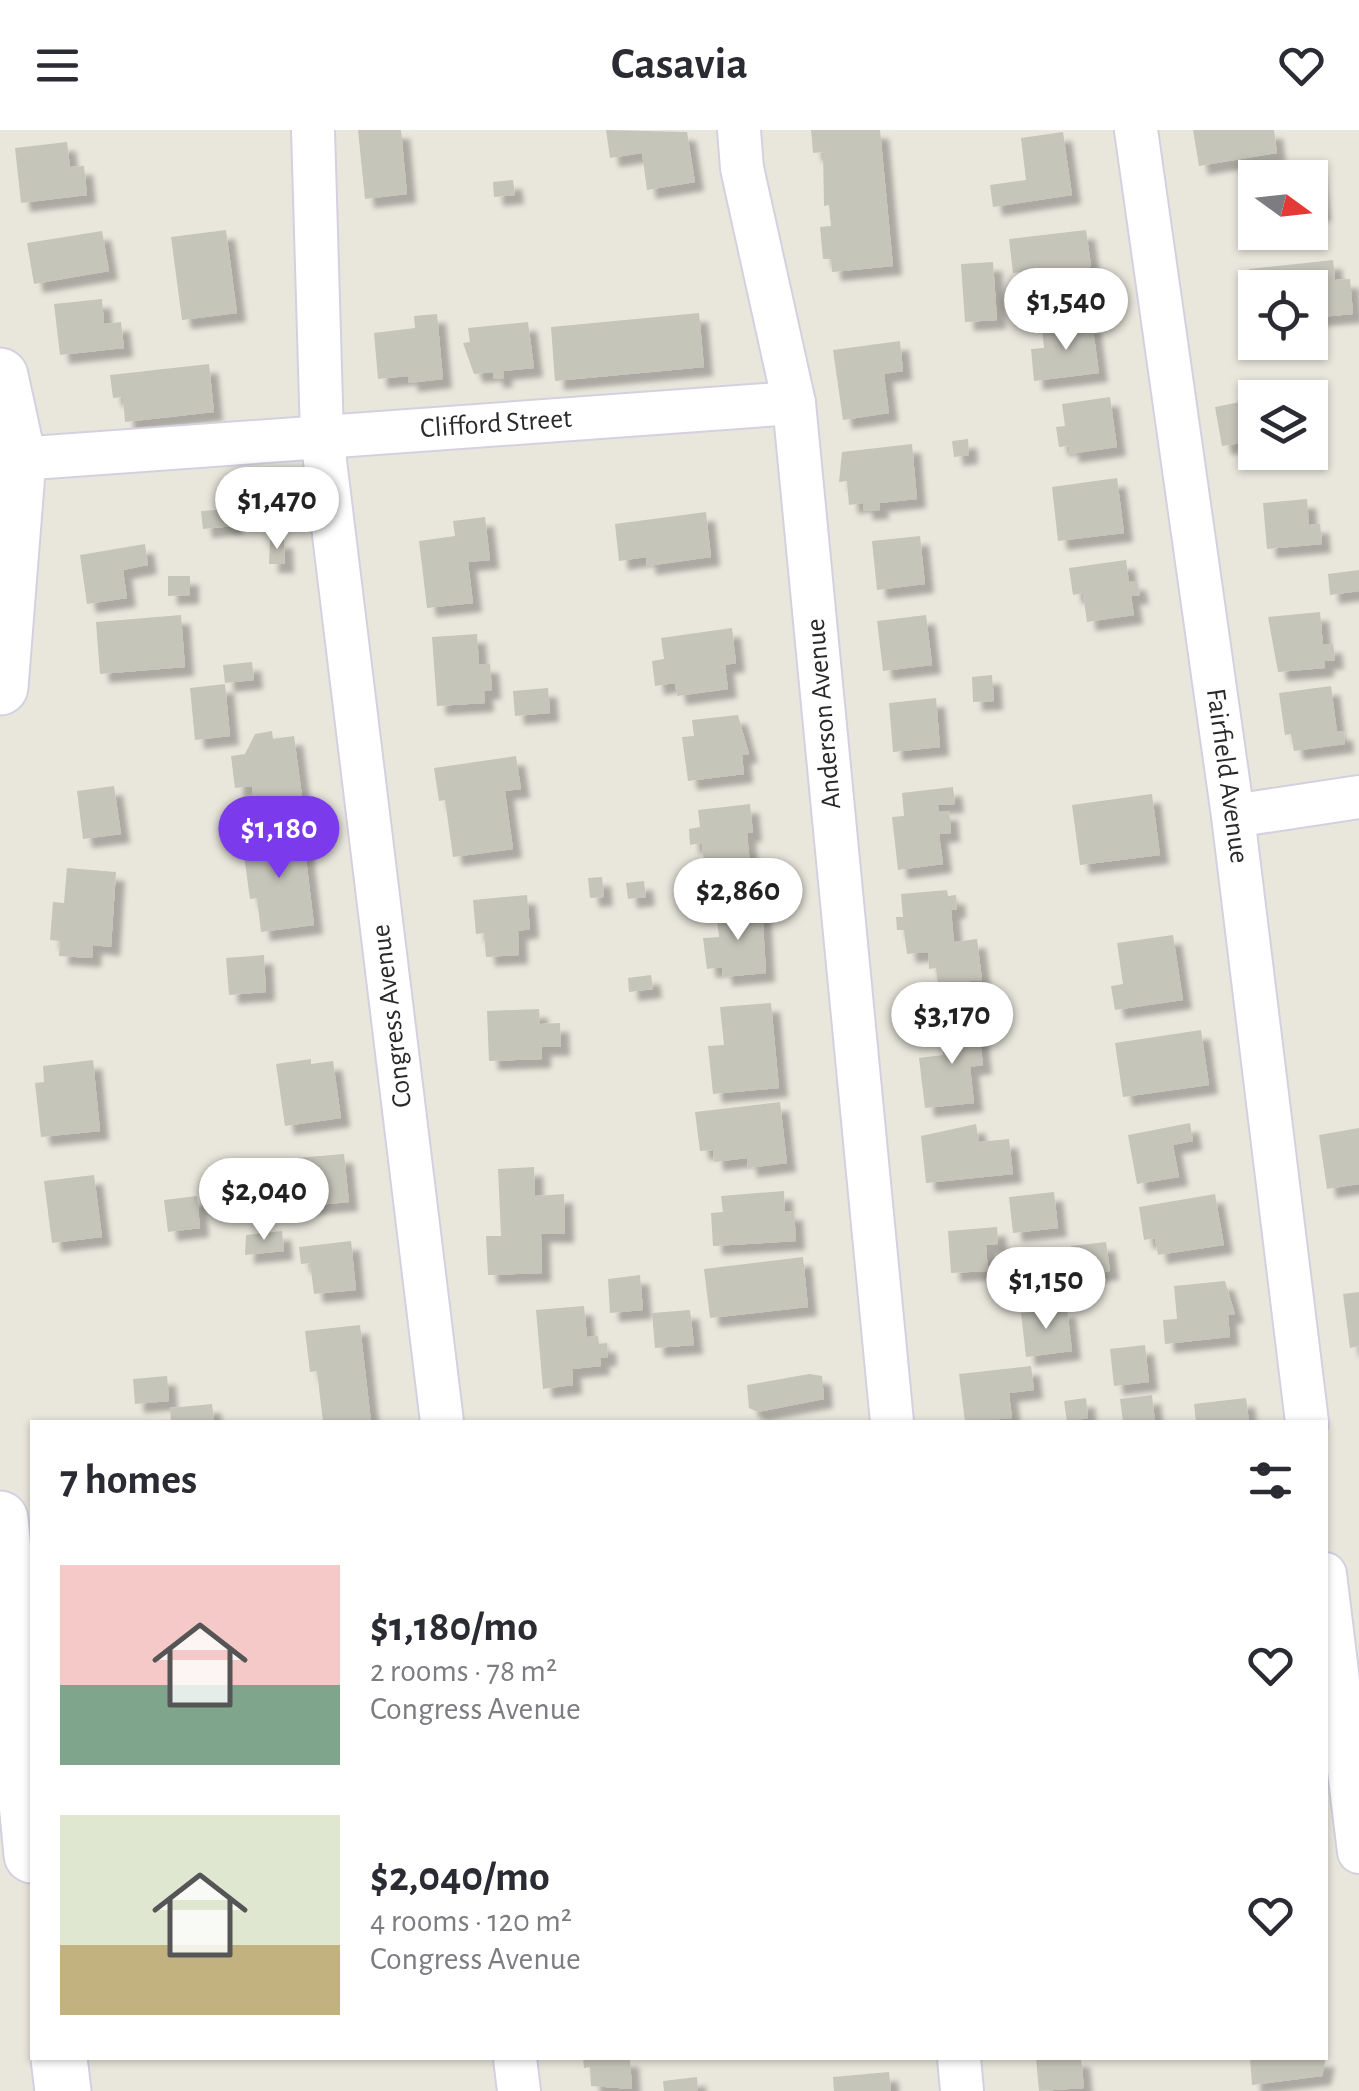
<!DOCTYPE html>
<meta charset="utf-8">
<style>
:root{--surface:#fff;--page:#f2f2f3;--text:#2b2b33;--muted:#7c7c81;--accent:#7c3aed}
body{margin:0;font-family:"Alegreya Sans",sans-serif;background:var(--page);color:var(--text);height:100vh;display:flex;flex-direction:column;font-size:38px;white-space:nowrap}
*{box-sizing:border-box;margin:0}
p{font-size:32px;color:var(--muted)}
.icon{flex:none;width:55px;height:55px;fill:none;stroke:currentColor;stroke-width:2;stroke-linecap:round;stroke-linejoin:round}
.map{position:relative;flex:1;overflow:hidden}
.side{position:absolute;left:30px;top:1290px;width:1298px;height:640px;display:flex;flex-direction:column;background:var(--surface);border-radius:0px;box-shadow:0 2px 8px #0004}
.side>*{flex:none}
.needle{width:65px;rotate:105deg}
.tools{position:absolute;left:1238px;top:30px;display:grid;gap:20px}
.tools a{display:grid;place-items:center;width:90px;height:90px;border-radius:0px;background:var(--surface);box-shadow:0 2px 8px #0004;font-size:50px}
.price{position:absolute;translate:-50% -85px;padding:0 22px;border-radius:35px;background:#fff;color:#222;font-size:32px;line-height:65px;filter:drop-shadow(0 2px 5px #0008)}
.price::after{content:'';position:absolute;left:50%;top:60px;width:30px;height:22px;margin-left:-15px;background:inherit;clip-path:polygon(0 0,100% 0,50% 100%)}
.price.on{background:var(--accent);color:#fff}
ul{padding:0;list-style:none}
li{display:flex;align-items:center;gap:30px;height:250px;padding:0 30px}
li span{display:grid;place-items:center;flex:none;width:280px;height:200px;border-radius:0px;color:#555}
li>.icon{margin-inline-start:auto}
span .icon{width:120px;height:120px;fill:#fffc;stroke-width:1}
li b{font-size:42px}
h2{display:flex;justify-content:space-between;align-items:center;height:120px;padding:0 30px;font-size:42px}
header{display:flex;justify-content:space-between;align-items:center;height:130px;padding:0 30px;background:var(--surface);font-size:45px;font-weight:700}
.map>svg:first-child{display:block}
.building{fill:#c5c5ba;filter:url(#shadow)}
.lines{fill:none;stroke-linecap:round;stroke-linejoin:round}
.street-casing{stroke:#d3d1e0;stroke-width:46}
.secondary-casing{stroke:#d3d1e0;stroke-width:59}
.street{stroke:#fff;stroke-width:42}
.secondary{stroke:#fff;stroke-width:55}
.labels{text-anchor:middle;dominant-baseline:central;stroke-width:10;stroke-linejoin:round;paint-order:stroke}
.street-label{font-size:28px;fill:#292929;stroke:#fff}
</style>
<header><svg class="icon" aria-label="menu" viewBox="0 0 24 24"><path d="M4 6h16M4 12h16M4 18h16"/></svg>Casavia<svg class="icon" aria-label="heart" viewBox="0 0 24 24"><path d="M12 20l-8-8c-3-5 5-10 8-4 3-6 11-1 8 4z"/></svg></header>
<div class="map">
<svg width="1359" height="1961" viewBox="0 0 1359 1961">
<defs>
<filter id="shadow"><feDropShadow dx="9" dy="9" stdDeviation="2.5" flood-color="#0004"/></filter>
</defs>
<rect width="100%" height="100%" fill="#e9e7dc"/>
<g class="building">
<path d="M358,0H401L407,64L365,69Z"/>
<path d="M606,0L687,2L695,52L647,60L642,23L610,28Z"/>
<path d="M811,0H880L893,136L832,142L831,129H823L820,97L831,96L829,75L824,76L823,22L813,23Z"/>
<path d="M1193,0H1274L1277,23L1199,36Z"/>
<path d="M1063,2L1072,65L993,77L990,55L1026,50L1021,8Z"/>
<path d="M67,12L70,37L84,36L87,65L21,73L15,18Z"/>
<path d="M1317,36L1322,82L1310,84V48H1282L1281,40Z"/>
<path d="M513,50L515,65L494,67L493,52Z"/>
<path d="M226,100L237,183L182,190L171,107Z"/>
<path d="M1086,100L1091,135L1084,146L1025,153L1024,142L1013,143L1009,109Z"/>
<path d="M102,101L109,141L34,154L27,113Z"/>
<path d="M1333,130L1335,150L1350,149L1353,184L1310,188V158H1255L1252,180L1249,139Z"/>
<path d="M993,132L997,190L965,192L961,134Z"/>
<path d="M102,169L104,194L121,192L124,218L60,225L54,174Z"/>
<path d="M699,183L704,237L555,251L551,197Z"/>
<path d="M437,184L443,249L409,253L408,246L378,249L374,203L415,198L414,186Z"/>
<path d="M528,192L534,238L503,241L504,248L494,249L493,242L474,244L463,213L470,212L468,198Z"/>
<path d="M1092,192L1099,243L1034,251L1031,219L1044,218L1042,198Z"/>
<path d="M900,211L903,241L884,244L889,283L843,290L833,220Z"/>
<path d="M209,234L214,282L125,292L123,267L113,268L110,245Z"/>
<path d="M1110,267L1117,317L1070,324L1069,316L1059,317L1056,297L1065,296L1062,274Z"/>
<path d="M1255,269V311L1222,316L1215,277Z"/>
<path d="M968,309L969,325L954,327L952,311Z"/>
<path d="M912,314L917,369L879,373L880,380L864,381L863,373L849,375L847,351L839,352L842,322Z"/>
<path d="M1117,348L1124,403L1058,411L1052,357Z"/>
<path d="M1307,369L1309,395L1320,394L1322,414L1267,419L1263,373Z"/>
<path d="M233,379L234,396L203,399L201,381Z"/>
<path d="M706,382L711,427L647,436L646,427L619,431L615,394Z"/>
<path d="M485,387L490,430L468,432L473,473L427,478L419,411L455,406L453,391Z"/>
<path d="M920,406L925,454L877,460L872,411Z"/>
<path d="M284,409L285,434H269L270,410Z"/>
<path d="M145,414L148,435L123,440L127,468L87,474L80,425Z"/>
<path d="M1126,430L1129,452L1137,451L1140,465L1131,466L1134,485L1087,492L1083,463L1073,465L1069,438Z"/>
<path d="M1359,440V461L1330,465L1328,444Z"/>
<path d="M168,446H190V465L168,466Z"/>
<path d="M1320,482L1323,515L1333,514L1335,530L1325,531V538L1278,542L1268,487Z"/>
<path d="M181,485L185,537L100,544L96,492Z"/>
<path d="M926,485L932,535L883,541L877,491Z"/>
<path d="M732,498L736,533L725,535L728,559L677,566L675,553L655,556L652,531L664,529L661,508Z"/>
<path d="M477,504L479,534H490L492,560L484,561L485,573L437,576L432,507Z"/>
<path d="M252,532L254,550L225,553L223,535Z"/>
<path d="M992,545L994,571L973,572L972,547Z"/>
<path d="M225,554L230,606L195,610L190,558Z"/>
<path d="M1331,556L1337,602L1344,601L1345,614L1294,621L1291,604L1285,605L1279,563Z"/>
<path d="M548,558L550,583L515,586L513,561Z"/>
<path d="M936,568L940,617L893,622L889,573Z"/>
<path d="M738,585L749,624L742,625L744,644L688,651L682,607L694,606L692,590Z"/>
<path d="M272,601L273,609L294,606L304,681L256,687L252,656L235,658L231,626L245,624L255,604Z"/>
<path d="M516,626L521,659L505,661L513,719L453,727L445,670L439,671L434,638Z"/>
<path d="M114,656L121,704L83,709L77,661Z"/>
<path d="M953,657L955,674L938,675L939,682L949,681L951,703L939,704L943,734L898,740L892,687L904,686L902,663Z"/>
<path d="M1152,664L1160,725L1080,735L1072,675Z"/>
<path d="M750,674L753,703H747L751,744L706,749L702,713L690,715L689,699L700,697L698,680Z"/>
<path d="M303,703L314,795L261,802L257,768L250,769L242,711Z"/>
<path d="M67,738L116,742L111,817L93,815L92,828L59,826L60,811L50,810L53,772L64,773Z"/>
<path d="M602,747L604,767L590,768L588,748Z"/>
<path d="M644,751L646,767L628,769L626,753Z"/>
<path d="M947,760L948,766L956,765L957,779L951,780L954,812L977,809L982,850L938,854L936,838L929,839L928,822L907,824L904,800H897L896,787H903L901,764Z"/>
<path d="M527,765L530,799L518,801L519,825L486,827L484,803L476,804L473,770Z"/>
<path d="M762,776L766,843L723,847L722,837L707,839L703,808L719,807L716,781Z"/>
<path d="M1173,805L1183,870L1115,880L1111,856L1123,854L1117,813Z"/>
<path d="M264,825L266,862L229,865L226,828Z"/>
<path d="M651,845L653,859L629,862L628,848Z"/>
<path d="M771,873L779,958L713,964L708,916L724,915L720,877Z"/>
<path d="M539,879L540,894L560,893L561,917H542V929L489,931L487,881Z"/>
<path d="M978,893L983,935L970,937L974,973L925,978L919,928L943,925L940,897Z"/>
<path d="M1201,900L1209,955L1123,967L1115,913Z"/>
<path d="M311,929V934L333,931L341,988L285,996L276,934Z"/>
<path d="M93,930L100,1001L41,1007L35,953L44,952L43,936Z"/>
<path d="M780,972L787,1033L748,1038L747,1028L714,1032L713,1020L700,1021L695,982Z"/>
<path d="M1190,993L1193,1011L1173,1015L1179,1047L1137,1054L1128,1005Z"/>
<path d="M976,994L979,1012L1009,1009L1013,1044L926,1053L921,1006Z"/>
<path d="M1359,998V1054L1327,1059L1319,1005Z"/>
<path d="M344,1024L349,1072L296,1077L295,1066L276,1068L272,1030Z"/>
<path d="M534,1037L535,1066L564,1064L565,1104H541L542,1143L488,1145L486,1106H501L498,1039Z"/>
<path d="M94,1045L102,1107L52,1113L44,1051Z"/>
<path d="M229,1052L231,1072L215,1073L213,1053Z"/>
<path d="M784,1061L785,1082L794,1081L796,1111L713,1116L711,1083L723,1082L721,1066Z"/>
<path d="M1054,1062L1058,1098L1013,1103L1009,1067Z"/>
<path d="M1215,1064L1224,1115L1158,1125L1155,1108L1144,1110L1139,1077Z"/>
<path d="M197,1066L200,1098L168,1102L164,1070Z"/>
<path d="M997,1097L998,1114L986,1115L988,1141L951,1143L948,1101Z"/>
<path d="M282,1101L284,1121L245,1125L246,1105Z"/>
<path d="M351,1111L356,1160L314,1164L310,1133L301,1134L299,1117Z"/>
<path d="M1106,1112L1110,1141L1075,1146L1071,1116Z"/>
<path d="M803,1127L808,1177L710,1188L704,1139Z"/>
<path d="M640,1145L643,1180L610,1183L608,1149Z"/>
<path d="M1225,1151L1235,1184L1228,1185L1230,1207L1165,1214L1163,1190L1177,1189L1174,1156Z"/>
<path d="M1359,1162V1216L1350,1218L1343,1164Z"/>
<path d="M584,1176L587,1207L598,1206L599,1214L607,1213L608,1227L600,1228L601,1236L572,1239L573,1255L543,1259L536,1180Z"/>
<path d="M1067,1178L1072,1221L1026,1227L1021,1183Z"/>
<path d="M690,1180L694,1215L655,1218L652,1183Z"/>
<path d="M360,1195L371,1292H323L317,1241L310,1242L305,1201Z"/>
<path d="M1145,1215L1149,1252L1114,1256L1110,1219Z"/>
<path d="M1031,1236L1034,1260L1009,1263L1012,1288L965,1292L959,1244Z"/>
<path d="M809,1244L822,1246L824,1269L758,1282L749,1278L747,1255Z"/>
<path d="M167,1246L169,1271L135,1274L133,1249Z"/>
<path d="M1152,1265L1155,1292H1123L1120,1269Z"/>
<path d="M1086,1268L1088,1288L1067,1292L1064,1271Z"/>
<path d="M1246,1268L1249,1292H1196L1194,1274Z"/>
<path d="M212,1274L214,1292H171L170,1278Z"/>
<path d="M583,1928H630L632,1959L591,1956L590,1937L584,1938Z"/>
<path d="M1036,1928H1081L1084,1958L1039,1961Z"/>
<path d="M1250,1928H1326L1322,1946L1252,1955Z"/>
<path d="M889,1942L891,1961H834L833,1947Z"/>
<path d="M697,1947L698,1961H664L663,1951Z"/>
</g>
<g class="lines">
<defs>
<g id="street">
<path d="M313,0L322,306L442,1292"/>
<path d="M739,0L742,38L794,273L892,1292"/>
<path d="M1136,0L1233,686L1307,1292"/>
<path d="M18,329L794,273"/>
<path d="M1233,686L1359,667"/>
<path d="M1325,1444L1359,1722"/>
<path d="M515,1928L519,1961"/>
<path d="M959,1928L962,1961"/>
</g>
<g id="secondary">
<path d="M0,246L18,329L0,557"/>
<path d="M0,1389L32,1725"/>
<path d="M59,1928L63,1961"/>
</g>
</defs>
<use href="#street" class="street-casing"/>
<use href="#secondary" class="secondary-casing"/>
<use href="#street" class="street"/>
<use href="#secondary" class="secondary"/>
</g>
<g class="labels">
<g class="street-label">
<text transform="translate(496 294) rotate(-4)">Clifford Street</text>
<text transform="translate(824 584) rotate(-95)">Anderson Avenue</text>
<text transform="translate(1227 646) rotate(82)">Fairfield Avenue</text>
<text transform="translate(392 886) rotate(-97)">Congress Avenue</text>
</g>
</g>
</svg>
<div class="tools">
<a><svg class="needle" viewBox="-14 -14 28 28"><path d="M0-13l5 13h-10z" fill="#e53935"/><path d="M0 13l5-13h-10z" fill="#7c7c81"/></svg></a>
<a><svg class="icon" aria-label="locate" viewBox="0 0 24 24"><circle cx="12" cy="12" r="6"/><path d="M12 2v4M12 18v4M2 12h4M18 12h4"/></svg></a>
<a><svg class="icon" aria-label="layers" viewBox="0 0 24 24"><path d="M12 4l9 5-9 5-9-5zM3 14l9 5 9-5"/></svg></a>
</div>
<b class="price" style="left:1066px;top:223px">$1,540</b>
<b class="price" style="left:277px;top:422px">$1,470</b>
<b class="price on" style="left:279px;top:751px">$1,180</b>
<b class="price" style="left:738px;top:813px">$2,860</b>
<b class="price" style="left:952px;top:937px">$3,170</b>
<b class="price" style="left:264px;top:1113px">$2,040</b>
<b class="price" style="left:1046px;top:1202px">$1,150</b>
<section class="side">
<h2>7 homes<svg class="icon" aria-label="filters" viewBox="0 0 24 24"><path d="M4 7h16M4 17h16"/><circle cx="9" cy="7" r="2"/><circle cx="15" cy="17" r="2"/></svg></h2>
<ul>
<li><span style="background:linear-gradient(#f6c9c9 60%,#7fa58c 0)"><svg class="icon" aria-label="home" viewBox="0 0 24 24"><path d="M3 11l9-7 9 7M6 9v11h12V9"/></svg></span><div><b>$1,180/mo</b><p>2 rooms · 78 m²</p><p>Congress Avenue</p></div><svg class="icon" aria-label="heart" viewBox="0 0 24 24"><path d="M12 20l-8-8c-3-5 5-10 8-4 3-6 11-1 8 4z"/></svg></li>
<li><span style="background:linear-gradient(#dfe7d0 65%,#c2b280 0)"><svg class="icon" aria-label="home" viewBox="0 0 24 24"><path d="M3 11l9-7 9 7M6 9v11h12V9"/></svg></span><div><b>$2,040/mo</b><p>4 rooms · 120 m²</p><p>Congress Avenue</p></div><svg class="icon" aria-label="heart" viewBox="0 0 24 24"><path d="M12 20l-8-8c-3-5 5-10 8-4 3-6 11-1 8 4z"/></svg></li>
</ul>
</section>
</div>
